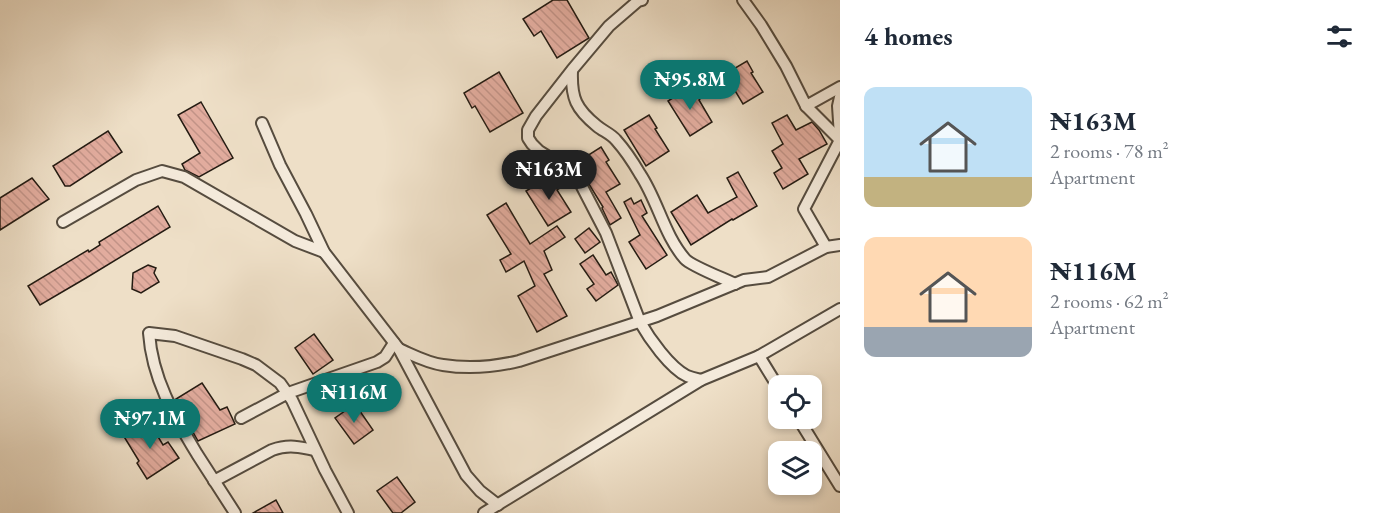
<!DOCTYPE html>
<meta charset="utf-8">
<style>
:root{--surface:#fff;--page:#f6f6f7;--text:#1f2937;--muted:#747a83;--accent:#0f766e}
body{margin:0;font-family:"EB Garamond",serif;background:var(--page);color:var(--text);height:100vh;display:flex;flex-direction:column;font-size:22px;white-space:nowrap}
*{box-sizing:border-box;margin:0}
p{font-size:20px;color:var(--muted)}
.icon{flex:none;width:33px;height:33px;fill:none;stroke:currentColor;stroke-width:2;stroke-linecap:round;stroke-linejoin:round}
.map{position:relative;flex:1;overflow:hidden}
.side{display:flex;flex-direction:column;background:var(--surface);width:540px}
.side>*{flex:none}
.tools{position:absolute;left:768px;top:375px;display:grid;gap:12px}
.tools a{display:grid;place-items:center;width:54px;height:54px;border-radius:12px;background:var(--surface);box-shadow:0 3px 9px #0003;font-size:30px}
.price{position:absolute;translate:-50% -51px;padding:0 14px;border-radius:21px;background:var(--accent);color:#fff;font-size:20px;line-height:39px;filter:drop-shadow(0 2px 3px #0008)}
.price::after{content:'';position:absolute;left:50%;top:36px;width:18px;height:14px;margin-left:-9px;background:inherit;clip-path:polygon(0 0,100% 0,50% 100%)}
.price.on{background:#222;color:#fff}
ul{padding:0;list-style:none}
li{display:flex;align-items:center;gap:18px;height:150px;padding:0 24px}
li span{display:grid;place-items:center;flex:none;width:168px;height:120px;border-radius:12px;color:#555}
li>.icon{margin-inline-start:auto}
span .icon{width:72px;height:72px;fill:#fffc;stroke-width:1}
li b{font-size:26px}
h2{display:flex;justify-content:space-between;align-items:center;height:72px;padding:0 24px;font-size:26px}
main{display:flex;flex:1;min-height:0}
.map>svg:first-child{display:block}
.building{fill:url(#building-back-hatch);stroke:#241b12;stroke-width:1.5}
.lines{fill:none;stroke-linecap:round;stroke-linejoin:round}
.minor-casing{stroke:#564c3f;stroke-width:14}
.minor{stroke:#f4eadb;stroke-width:10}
</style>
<main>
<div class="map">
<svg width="840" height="513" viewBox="0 0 840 513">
<defs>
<pattern id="building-back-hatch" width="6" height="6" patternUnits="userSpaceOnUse" patternTransform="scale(1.5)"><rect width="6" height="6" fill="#e2ac9e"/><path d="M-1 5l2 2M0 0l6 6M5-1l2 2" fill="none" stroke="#c29387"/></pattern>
</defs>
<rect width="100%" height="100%" fill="#eedfc7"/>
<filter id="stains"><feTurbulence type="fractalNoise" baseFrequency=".00333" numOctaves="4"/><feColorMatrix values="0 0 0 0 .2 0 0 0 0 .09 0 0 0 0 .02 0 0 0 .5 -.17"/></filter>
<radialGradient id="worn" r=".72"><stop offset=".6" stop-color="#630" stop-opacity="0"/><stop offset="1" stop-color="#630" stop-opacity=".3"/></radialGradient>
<g class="building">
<path d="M553,0H567L589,38L557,58L541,31L534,36L523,19Z"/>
<path d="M747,61L753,72L751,73L763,92L743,104L725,74Z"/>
<path d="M499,72L523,113L490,132L475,106L472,108L464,93Z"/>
<path d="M693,85L701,98L699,100L712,122L690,136L668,101Z"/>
<path d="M201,102L233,158L199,177L185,170L182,164L200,153L178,115Z"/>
<path d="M649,115L657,128L655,129L669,151L646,166L624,130Z"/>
<path d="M787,115L796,130L812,122L819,130L827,144L799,159L808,174L783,189L774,173L782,168L772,151L783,144L772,123Z"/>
<path d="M108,131L122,152L70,186H65L53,166Z"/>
<path d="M601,147L609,160L606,162L620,184L606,192L621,218L610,225L602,208L603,207L576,163Z"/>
<path d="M738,172L757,206L733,220L732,219L691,245L671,212L697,195L708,213L737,197L727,178Z"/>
<path d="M552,175L560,188L557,190L571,212L548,226L526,191Z"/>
<path d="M32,178L49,199L0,230V198Z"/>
<path d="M631,198L634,204L641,200L647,213L642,216L667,255L646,269L629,242L640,235L624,202Z"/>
<path d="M506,203L530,244L557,226L565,237L544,251L552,270L544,274L567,316L537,332L518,296L535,286L524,261L506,272L500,260L511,254L487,215Z"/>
<path d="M158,206L170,227L86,278L40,305L28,286L88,250L89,252L100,245L99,242Z"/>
<path d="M589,228L600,242L585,253L575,239Z"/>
<path d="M593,255L606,275L611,272L618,285L596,301L587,289L594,284L580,264Z"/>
<path d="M148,265L156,268L154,273L159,282L141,293L132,289L133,273Z"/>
<path d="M314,334L333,360L313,374L295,348Z"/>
<path d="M202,383L220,410L227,407L235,424L198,441L189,425L192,424L176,399Z"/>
<path d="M355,404L373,430L354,444L335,418Z"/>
<path d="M148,420L163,445L168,442L179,458L147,479L137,463L139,461L123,435Z"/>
<path d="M397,477L415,502L401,513H393L377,491Z"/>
<path d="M276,500L283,513H253Z"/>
</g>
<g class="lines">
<defs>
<g id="minor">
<path d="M642,0L638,1L609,26L572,70L536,116L528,130V138L532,144L539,151L558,163L571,168L577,177L606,233L640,322C649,338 670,368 687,376C692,378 697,379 701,380"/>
<path d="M743,0L761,25L786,66L806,106L840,140"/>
<path d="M572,71C571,98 576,109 597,126C603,131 611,134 616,140C625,150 633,162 640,174C658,201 664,235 685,259C691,266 725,279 735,284"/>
<path d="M840,97L838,106L840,136"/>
<path d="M806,106L840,87"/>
<path d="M262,123L280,165L306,214L324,252L399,349L466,475L480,491L498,505"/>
<path d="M63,222L136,180L162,171L184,177L295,241L324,252"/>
<path d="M826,247L804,209L840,140"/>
<path d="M399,349C413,355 427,363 443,365C468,369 494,367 519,361L657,316L744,280L768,277L826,247L840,245"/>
<path d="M759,356L778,387"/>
<path d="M241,418L288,393L377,362L385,357L394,343"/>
<path d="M798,418L840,486"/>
<path d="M214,481L272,450C289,444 298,447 315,450"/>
<path d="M235,513C222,493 210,474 197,454C174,416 152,378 149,333L175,336L242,359L256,365L280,383L292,400L325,470L348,513"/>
<path d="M484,513L701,380L759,356L840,309"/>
</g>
</defs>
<use href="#minor" class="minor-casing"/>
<use href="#minor" class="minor"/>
</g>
<rect width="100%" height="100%" filter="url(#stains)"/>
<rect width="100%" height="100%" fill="url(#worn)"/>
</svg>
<div class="tools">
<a><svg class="icon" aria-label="locate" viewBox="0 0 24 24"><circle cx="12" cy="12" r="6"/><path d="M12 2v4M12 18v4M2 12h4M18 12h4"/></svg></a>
<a><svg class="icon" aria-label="layers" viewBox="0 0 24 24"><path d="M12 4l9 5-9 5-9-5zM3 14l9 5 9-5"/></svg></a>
</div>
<b class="price" style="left:690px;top:111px">₦95.8M</b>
<b class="price on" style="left:549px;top:201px">₦163M</b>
<b class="price" style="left:354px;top:424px">₦116M</b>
<b class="price" style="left:150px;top:450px">₦97.1M</b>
</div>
<section class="side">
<h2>4 homes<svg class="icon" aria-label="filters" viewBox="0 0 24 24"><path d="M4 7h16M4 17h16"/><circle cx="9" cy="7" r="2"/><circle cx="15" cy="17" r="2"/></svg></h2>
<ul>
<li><span style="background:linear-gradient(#bfe0f5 75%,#c2b280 0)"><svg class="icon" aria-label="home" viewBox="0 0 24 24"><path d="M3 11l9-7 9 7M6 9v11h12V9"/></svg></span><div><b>₦163M</b><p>2 rooms · 78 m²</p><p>Apartment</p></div></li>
<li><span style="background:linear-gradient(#ffd9b3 75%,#9aa5b1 0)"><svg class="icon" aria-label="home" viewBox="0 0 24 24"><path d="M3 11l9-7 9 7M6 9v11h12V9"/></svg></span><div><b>₦116M</b><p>2 rooms · 62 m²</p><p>Apartment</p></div></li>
</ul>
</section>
</main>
